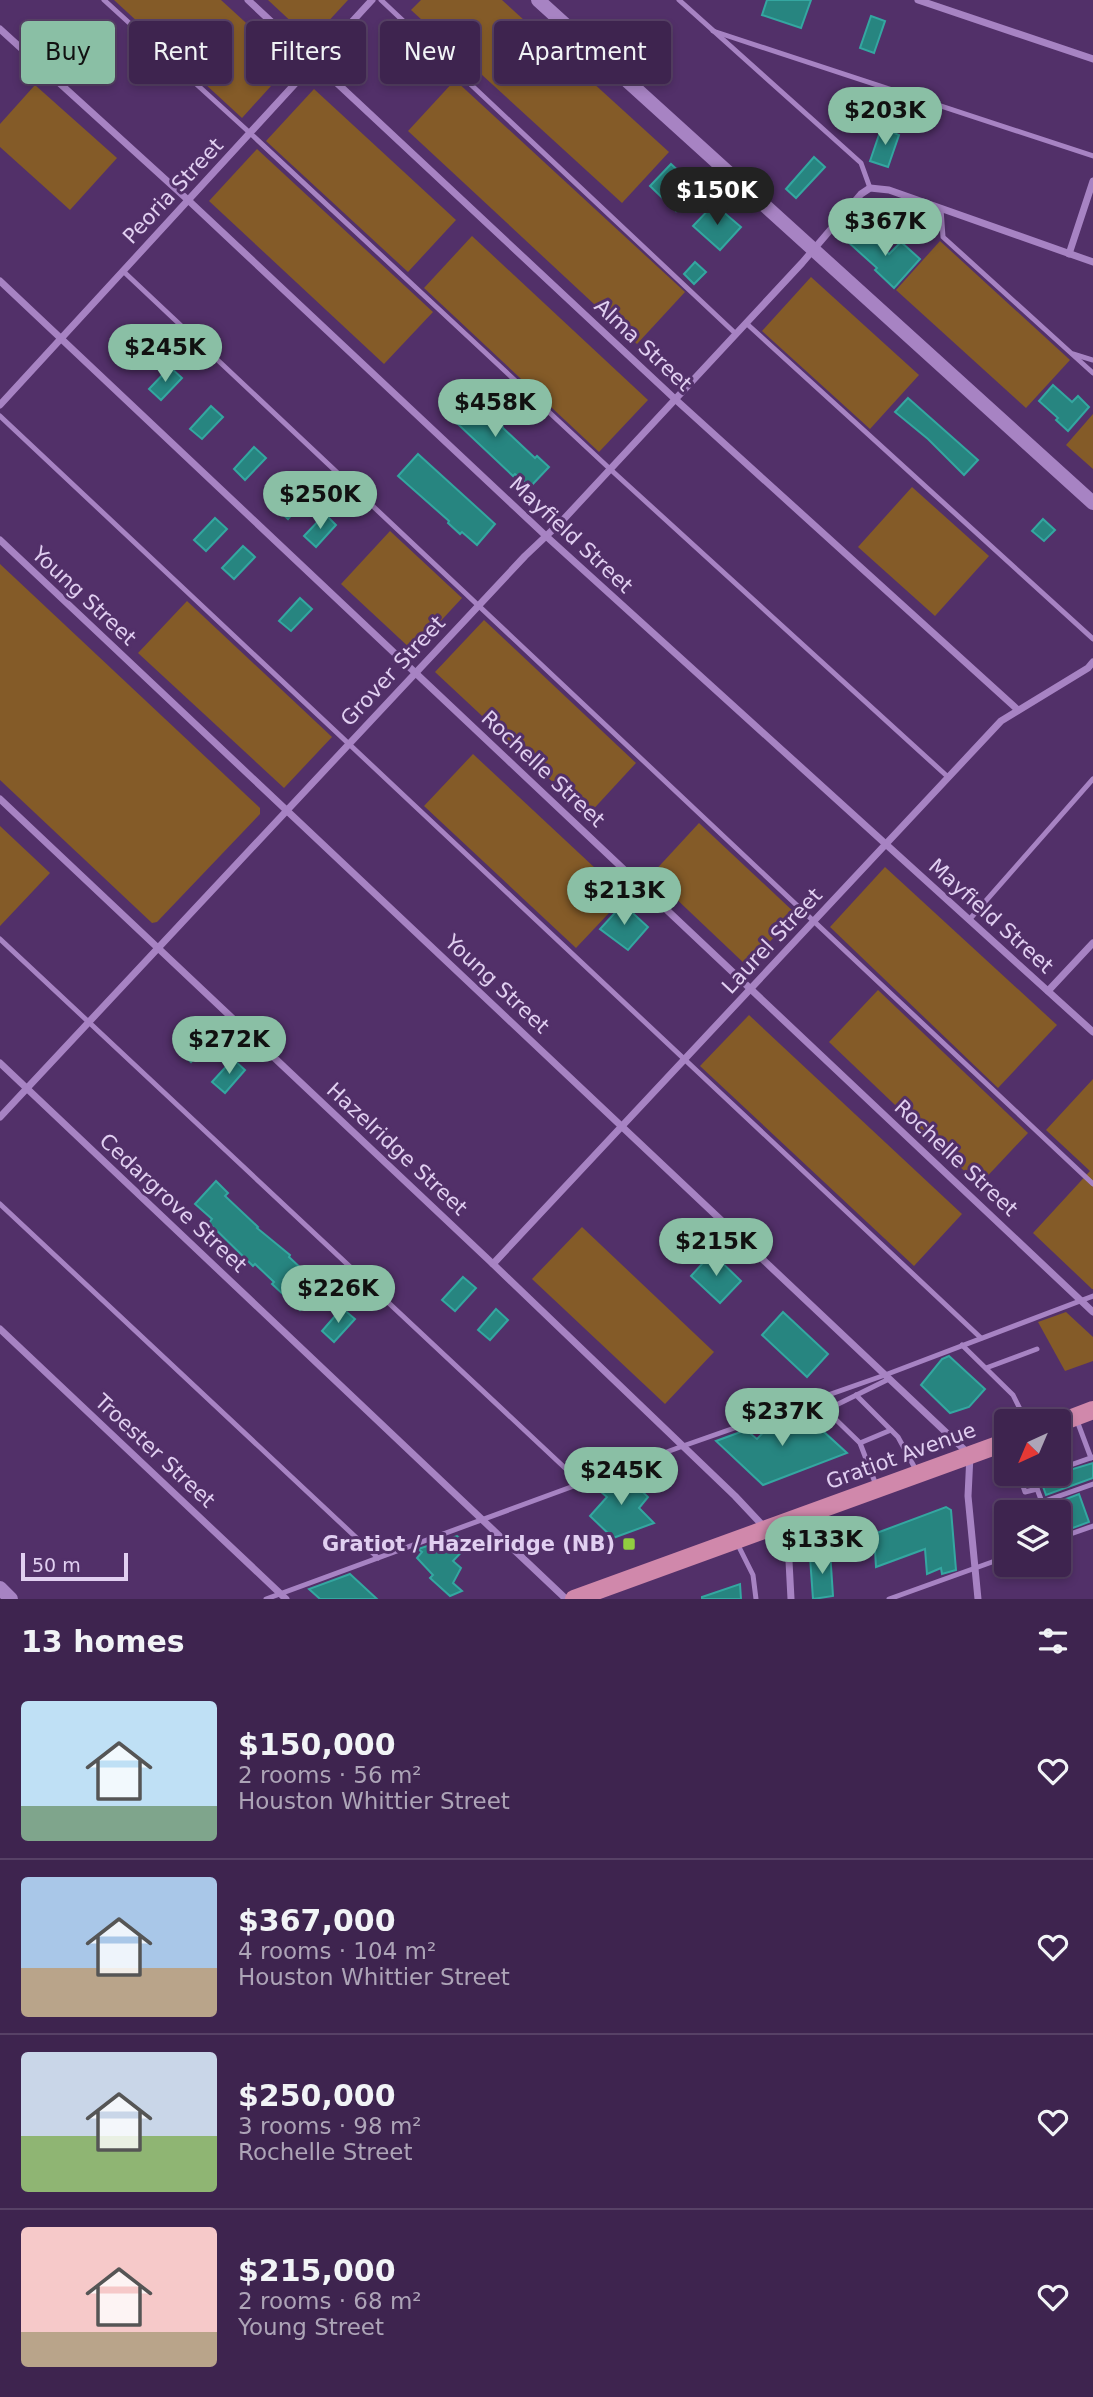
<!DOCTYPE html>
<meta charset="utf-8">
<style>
:root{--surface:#3e244f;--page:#452c56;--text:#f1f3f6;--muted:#ada4b7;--line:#574166;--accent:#8abfa5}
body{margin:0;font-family:"DejaVu Sans",sans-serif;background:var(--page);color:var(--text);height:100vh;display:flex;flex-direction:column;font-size:26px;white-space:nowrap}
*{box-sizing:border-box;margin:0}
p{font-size:23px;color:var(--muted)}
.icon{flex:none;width:38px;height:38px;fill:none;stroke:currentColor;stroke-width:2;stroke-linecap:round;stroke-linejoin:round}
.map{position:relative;height:1599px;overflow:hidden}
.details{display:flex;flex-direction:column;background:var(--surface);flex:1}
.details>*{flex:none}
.banner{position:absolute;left:21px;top:21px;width:700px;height:63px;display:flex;gap:14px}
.needle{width:46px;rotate:224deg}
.fabs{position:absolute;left:994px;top:1409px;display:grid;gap:14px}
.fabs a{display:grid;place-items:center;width:77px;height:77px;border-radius:7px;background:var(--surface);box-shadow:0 4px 10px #0003,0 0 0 2px var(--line);font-size:35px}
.scale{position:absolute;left:21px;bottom:18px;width:107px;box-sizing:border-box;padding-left:7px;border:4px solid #e1cff1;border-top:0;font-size:19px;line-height:24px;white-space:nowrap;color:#e1cff1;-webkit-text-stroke:5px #523069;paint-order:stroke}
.price{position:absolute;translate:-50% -60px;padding:0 16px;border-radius:24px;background:var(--accent);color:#111;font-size:23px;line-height:46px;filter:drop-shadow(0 2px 4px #0008)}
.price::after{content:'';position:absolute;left:50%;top:42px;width:21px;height:16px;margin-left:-10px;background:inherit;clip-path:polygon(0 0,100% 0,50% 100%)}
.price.on{background:#222;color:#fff}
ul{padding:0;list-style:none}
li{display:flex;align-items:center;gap:21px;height:175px;padding:0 21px}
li+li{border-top:2px solid var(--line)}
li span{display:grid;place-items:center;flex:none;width:196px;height:140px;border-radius:7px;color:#555}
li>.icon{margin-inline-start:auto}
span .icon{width:84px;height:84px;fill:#fffc;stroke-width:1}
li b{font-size:30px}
h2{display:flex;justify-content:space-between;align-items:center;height:84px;padding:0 21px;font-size:30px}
.pill{padding:0 24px;border-radius:7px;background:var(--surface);box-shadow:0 4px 10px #0003,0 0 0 2px var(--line);font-size:24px;line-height:63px}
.pill.on{background:var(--accent);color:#111}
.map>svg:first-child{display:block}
.green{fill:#845b28}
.building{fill:#278580;stroke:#34a7a1;stroke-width:2}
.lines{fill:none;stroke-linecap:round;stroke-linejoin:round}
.lane{stroke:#a783c3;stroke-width:5}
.street{stroke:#a783c3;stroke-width:7}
.secondary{stroke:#a783c3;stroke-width:14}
.primary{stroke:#d088ab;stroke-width:18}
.poi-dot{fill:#91cd40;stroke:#523069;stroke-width:2.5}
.labels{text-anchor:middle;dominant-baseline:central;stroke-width:6;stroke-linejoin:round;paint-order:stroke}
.street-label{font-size:21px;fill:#e1cff1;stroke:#523069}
.poi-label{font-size:21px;font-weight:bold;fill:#e1cff1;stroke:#523069;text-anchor:end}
</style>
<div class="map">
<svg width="1093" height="1599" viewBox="0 0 1093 1599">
<rect width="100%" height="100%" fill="#523069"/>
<g class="green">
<path d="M114,0H221L291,64L242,118Z"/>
<path d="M268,0H348L311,40Z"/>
<path d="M421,0H502L669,152L622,203L411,10Z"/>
<path d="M455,80L685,292L637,344L408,131Z"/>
<path d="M35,85L117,158L70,210L0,147V124Z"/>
<path d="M314,89L456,220L408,272L266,141Z"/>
<path d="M257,149L433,312L384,364L209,201Z"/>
<path d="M472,236L648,400L599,452L424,288Z"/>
<path d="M940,241L1070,360L1026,408L896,290Z"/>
<path d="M811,277L919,375L870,429L762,331Z"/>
<path d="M1093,414V469L1066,445Z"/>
<path d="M912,487L989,556L935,616L858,547Z"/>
<path d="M390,531L462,598L413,651L341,584Z"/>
<path d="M0,564L260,808V814L157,922L152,923L0,780Z"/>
<path d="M187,601L332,737L284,788L138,653Z"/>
<path d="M484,620L636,763L588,815L435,672Z"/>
<path d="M473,754L625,896L576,948L424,806Z"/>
<path d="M699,823L796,914L747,966L651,875Z"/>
<path d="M0,826L50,873L0,926Z"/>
<path d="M885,867L1057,1025L998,1088L830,927Z"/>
<path d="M878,990L1028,1133L979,1185L829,1042Z"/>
<path d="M749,1015L962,1214L914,1266L700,1066Z"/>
<path d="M1093,1079V1289H1092L1033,1233L1090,1171L1046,1130Z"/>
<path d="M582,1227L714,1352L665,1404L532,1279Z"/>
<path d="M1066,1312L1093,1337V1361L1065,1371L1038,1322Z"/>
</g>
<g class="building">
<path d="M767,0H811L801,28L762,15Z"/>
<path d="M871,16L885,21L874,53L860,48Z"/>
<path d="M869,91L892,100L887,115L863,107Z"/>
<path d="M882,126L895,130L894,133L899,135L888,167L870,161Z"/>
<path d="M814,157L825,167L796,198L786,189Z"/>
<path d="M671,164L697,188L676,211L650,186Z"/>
<path d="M714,204L741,227L720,250L693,226Z"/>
<path d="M860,228L889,254L901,242L920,259L894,288L875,270L877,268L848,242Z"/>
<path d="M695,262L706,272L694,284L684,274Z"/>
<path d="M170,367L182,378L161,400L149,389Z"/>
<path d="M1053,385L1072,402L1078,396L1089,407L1068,431L1056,420L1058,418L1039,401Z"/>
<path d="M463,390L502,424L503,428L535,458L537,456L549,467L530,487L515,474L513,476L444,411Z"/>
<path d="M908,398L978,460L964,475L928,439L895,412Z"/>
<path d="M211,406L223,417L202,439L190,429Z"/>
<path d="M254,447L266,458L245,480L234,469Z"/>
<path d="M418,454L495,524L477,545L462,532L460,534L448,523L449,521L398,476Z"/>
<path d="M297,486L308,497L288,519L276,508Z"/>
<path d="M325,514L336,525L316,547L304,536Z"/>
<path d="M215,518L227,529L206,551L194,540Z"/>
<path d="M1043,519L1055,530L1044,541L1032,531Z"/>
<path d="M243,546L255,557L234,579L222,568Z"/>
<path d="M300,598L312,609L291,631L279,621Z"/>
<path d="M623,904L648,927L628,950L600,929Z"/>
<path d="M197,1030L210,1042L191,1062L179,1051Z"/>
<path d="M233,1059L245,1070L225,1093L212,1082Z"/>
<path d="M216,1181L228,1193L225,1196L258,1227L257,1228L290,1255L289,1257L321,1287L300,1310L272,1284L274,1282L255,1264L253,1266L209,1223L212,1219L195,1204Z"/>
<path d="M712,1253L741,1281L720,1303L691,1276Z"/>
<path d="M463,1277L476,1288L455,1311L442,1300Z"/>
<path d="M342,1308L355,1319L334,1342L322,1331Z"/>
<path d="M496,1309L508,1320L490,1340L478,1330Z"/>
<path d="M783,1312L828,1354L807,1377L762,1335Z"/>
<path d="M949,1356L985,1389L969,1407L950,1413L921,1385L942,1359Z"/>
<path d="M800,1410L847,1453L763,1485L716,1441L746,1430L757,1439L776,1419Z"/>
<path d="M1093,1463V1478L1046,1495L1041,1481L1047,1479L1053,1481L1056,1474Z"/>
<path d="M623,1473L648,1497L639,1508L654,1523L613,1538L590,1516L607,1497L593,1485Z"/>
<path d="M1079,1494L1089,1522L1059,1533V1512H1052L1050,1505Z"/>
<path d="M946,1507L951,1510L956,1570L942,1574L941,1568L927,1574L925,1549L876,1567L874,1534Z"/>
<path d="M457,1536L469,1544L453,1561L461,1568L453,1583L462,1591L450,1596L430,1578L433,1575L417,1558L422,1552L418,1549Z"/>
<path d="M830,1551L833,1596L813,1599L810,1557Z"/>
<path d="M350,1574L377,1599H320L309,1589Z"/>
<path d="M740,1584L741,1599H702V1597Z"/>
</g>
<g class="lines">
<g class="lane">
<path d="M104,0L250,133L610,469L948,777"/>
<path d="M381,0L736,334"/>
<path d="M679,0L861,163L870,188"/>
<path d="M713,31L1093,156"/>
<path d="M941,209L943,237L1093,373"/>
<path d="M123,271L1093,1184"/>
<path d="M746,323L1093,639"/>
<path d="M1073,354L1093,360"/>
<path d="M0,416L981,1338"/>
<path d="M969,920L1093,779"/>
<path d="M0,939L581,1483"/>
<path d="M0,1204L378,1558"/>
<path d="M962,1345L1013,1395L1026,1421"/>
<path d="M986,1368L1037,1349"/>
<path d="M856,1395L898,1437L916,1470"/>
<path d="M1076,1418L1091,1458"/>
<path d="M860,1443L891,1430"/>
<path d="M1059,1469L1093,1457"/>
<path d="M1019,1474L1025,1492L1037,1489"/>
<path d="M1046,1474L1033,1478L1042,1502L1093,1484"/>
<path d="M1051,1474V1476"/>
<path d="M876,1485L860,1443L826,1410L889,1379"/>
<path d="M1059,1538L1093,1526"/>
<path d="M737,1543L753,1575L756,1599"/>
<path d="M266,1599L683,1446L885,1375L1093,1296"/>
<path d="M889,1599L1006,1557"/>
</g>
<g class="street">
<path d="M248,0L675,399L1018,710"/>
<path d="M918,0L1093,59"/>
<path d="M0,29L188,200L546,536L1093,1032"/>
<path d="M1069,254L1093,181"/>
<path d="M0,281L1093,1312"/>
<path d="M0,405L372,0"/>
<path d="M0,540L970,1455L968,1496L978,1599"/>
<path d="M0,799L493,1264L735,1496L766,1529L789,1561L791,1599"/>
<path d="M1048,991L1093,943"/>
<path d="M0,1063L566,1599"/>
<path d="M0,1117L525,556L562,521L802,263L861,194L870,188L889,190L1093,262"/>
<path d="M493,1264L1001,721L1088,668L1093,662"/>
<path d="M0,1329L286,1599"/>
</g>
<g class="secondary">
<path d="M538,0L1093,503"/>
<path d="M0,1588L11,1599"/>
</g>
<g class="primary">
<path d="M1059,1423L1093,1410"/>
<path d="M574,1599L1006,1442"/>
</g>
</g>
<rect class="poi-dot" x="622" y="1537" width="14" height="14" rx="3.5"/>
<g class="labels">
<g class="street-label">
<text transform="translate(173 191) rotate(-47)">Peoria Street</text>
<text transform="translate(643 345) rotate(43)">Alma Street</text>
<text transform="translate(571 535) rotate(43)">Mayfield Street</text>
<text transform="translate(84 596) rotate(43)">Young Street</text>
<text transform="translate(393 671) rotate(-47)">Grover Street</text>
<text transform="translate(543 769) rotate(43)">Rochelle Street</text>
<text transform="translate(991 916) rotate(42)">Mayfield Street</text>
<text transform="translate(772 941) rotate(-47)">Laurel Street</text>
<text transform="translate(497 984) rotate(43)">Young Street</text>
<text transform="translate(397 1149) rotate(43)">Hazelridge Street</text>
<text transform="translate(956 1158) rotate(43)">Rochelle Street</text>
<text transform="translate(173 1203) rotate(43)">Cedargrove Street</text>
<text transform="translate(155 1451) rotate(43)">Troester Street</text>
<text transform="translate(901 1456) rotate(-20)">Gratiot Avenue</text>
</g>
<g class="poi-label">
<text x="615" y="1544">Gratiot / Hazelridge (NB)</text>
</g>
</g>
</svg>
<div class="fabs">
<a><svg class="needle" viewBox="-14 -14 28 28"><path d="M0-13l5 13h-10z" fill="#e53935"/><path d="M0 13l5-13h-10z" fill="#ada4b7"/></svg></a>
<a><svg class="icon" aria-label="layers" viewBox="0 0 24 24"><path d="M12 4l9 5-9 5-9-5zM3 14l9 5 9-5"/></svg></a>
</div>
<div class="scale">50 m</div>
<b class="price" style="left:885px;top:147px">$203K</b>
<b class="price on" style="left:717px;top:227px">$150K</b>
<b class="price" style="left:885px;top:258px">$367K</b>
<b class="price" style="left:165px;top:384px">$245K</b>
<b class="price" style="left:495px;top:439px">$458K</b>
<b class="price" style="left:320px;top:531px">$250K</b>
<b class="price" style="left:624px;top:927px">$213K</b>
<b class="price" style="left:229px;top:1076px">$272K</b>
<b class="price" style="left:716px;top:1278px">$215K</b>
<b class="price" style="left:338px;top:1325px">$226K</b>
<b class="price" style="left:782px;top:1448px">$237K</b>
<b class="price" style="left:621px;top:1507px">$245K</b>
<b class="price" style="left:822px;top:1576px">$133K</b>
<div class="banner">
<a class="pill on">Buy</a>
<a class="pill">Rent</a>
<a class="pill">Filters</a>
<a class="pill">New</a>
<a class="pill">Apartment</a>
</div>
</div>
<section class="details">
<h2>13 homes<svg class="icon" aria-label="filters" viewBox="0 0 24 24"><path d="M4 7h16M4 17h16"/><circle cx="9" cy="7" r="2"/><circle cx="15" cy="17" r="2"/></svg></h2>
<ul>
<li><span style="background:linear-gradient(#bfe0f5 75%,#7fa58c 0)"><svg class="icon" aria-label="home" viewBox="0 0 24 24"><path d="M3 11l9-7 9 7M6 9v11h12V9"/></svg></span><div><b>$150,000</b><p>2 rooms · 56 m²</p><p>Houston Whittier Street</p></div><svg class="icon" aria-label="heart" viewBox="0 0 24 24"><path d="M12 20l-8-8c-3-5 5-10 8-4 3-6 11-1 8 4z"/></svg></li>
<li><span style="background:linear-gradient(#a9c7e8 65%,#b9a48a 0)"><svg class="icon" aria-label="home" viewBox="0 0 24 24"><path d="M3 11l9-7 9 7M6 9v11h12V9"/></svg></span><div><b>$367,000</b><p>4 rooms · 104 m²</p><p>Houston Whittier Street</p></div><svg class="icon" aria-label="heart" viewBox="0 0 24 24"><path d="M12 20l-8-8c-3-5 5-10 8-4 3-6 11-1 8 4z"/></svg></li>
<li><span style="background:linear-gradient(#c9d6e8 60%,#8fb573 0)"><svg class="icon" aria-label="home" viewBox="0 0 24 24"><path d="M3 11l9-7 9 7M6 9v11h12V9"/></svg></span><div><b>$250,000</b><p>3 rooms · 98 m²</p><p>Rochelle Street</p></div><svg class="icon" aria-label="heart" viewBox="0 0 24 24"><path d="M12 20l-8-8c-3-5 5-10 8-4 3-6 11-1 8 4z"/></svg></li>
<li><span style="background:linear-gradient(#f6c9c9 75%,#b9a48a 0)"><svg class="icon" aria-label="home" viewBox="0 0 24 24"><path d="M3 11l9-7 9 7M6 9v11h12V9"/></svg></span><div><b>$215,000</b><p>2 rooms · 68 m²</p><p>Young Street</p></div><svg class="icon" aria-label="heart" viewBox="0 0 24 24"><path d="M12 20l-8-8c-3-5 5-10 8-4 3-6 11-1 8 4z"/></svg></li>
</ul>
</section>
